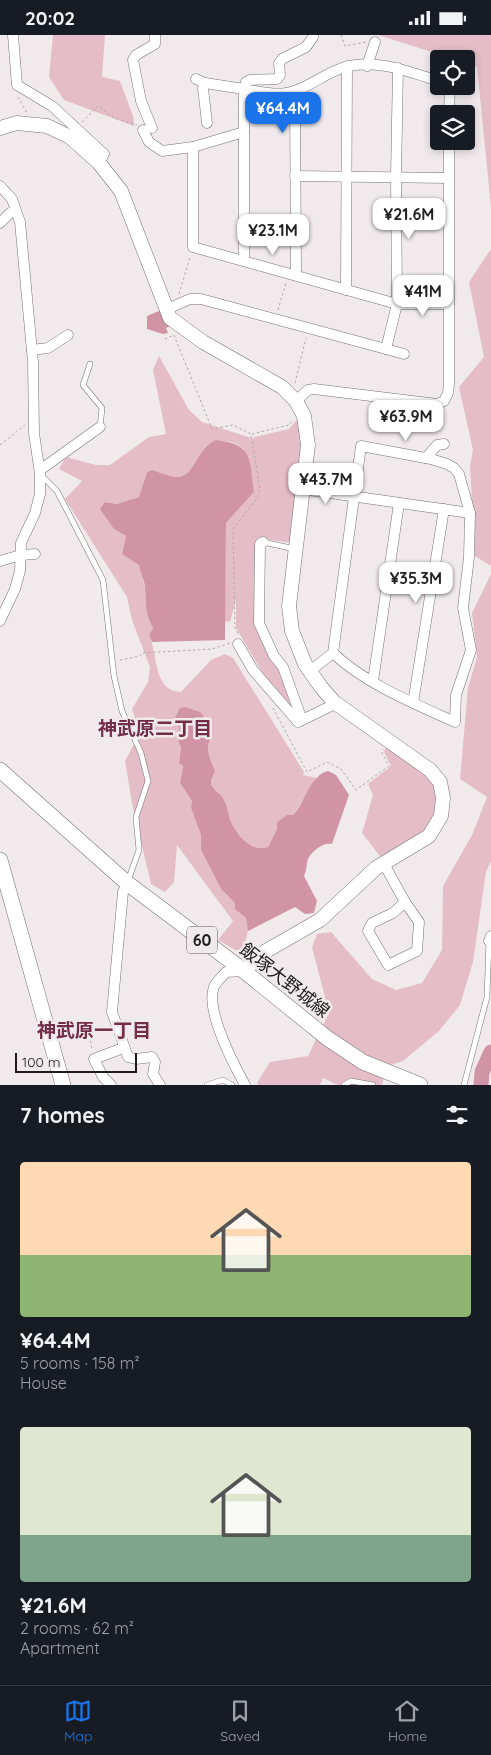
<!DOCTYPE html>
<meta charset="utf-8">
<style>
:root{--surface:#171b24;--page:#242831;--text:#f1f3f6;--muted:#9ea1a6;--line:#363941;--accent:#1a73e8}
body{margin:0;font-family:Quicksand,"Noto Sans JP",sans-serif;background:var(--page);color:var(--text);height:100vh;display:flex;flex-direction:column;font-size:19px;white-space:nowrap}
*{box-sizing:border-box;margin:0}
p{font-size:16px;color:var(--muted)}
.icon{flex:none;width:28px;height:28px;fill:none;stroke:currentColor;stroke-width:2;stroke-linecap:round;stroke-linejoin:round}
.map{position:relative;height:1050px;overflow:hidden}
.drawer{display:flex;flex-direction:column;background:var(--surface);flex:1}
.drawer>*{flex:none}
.fabs{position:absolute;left:430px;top:15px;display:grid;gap:10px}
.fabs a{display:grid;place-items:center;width:45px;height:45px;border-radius:5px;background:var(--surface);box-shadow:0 2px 8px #0003;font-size:25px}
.scale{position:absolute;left:15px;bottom:12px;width:122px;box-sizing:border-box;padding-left:5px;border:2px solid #1d1b1b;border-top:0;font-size:14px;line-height:18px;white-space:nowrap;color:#1d1b1b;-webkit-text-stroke:4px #f0eaec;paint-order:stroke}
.price{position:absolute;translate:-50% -42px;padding:0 11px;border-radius:10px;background:#fff;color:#222;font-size:16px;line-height:32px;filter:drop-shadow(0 1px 2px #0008)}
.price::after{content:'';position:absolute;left:50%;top:30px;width:15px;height:11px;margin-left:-8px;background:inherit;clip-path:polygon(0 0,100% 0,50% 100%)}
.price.active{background:var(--accent);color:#fff}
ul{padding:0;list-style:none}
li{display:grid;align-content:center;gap:10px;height:265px;padding:0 20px}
li span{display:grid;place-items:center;height:155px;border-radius:5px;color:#555}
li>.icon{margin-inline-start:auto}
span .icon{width:90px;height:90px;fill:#fffc;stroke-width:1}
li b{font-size:21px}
h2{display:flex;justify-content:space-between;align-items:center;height:60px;padding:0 20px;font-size:21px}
.status{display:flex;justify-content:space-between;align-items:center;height:35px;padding:0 25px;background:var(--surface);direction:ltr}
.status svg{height:14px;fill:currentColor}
.tabs{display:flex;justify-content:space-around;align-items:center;height:70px;border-top:1px solid var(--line);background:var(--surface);font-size:14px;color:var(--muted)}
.tabs a{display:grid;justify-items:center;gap:2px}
.tabs .active{color:var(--accent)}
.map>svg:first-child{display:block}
.green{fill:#e5bdc8}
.water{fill:#d194a7}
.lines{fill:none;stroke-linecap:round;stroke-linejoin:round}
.river{stroke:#d194a7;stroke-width:15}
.lane-casing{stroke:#767072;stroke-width:6}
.street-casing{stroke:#767072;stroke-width:11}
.secondary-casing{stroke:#767072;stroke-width:15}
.primary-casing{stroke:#767072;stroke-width:16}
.path{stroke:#afabac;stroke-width:1;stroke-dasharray:2.5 2.5;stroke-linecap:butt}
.lane{stroke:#fff;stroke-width:5}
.street{stroke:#fff;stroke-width:10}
.secondary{stroke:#fff;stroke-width:14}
.primary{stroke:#fff;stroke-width:15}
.labels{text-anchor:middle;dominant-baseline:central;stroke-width:5;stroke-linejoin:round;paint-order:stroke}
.shield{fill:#f0eaec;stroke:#5c595a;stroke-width:1}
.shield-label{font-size:16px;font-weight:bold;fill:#1d1b1b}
.street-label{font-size:18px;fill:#1d1b1b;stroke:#f0eaec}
.neighbourhood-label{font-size:19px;font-weight:bold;fill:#732e47;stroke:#f0eaec}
</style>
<div class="status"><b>20:02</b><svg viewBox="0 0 49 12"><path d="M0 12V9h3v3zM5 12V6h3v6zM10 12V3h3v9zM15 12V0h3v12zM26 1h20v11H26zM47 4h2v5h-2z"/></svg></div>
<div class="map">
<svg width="491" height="1050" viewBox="0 0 491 1050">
<rect width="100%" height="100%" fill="#f0eaec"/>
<g class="green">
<path d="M53,0H105L102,42L120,46L133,81L134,91L64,65L49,42Z"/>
<path d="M378,0H491V172L477,32L466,28V24H454Z"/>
<path d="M491,214V531L475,521L470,431L473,415L459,352L484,322L469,247Z"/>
<path d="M159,321L189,375L202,387L254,404V402L289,394L299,382L304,409L291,508L258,503L256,588L281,635L298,682L262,637L236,593V565L230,587L225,586L226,488L254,457L244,414C237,408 231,406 223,406C195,403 202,442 178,442C170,442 159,437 151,435L147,437L139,462L117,469L105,467L114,494L126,501L122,519L139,529C140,538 144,546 145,553C147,572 144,575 153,593L149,600C158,619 153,657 181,657L211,625L225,619L233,623L304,737L303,740L317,743L293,780H287L277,787V794L268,812C251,817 239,802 232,789C228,781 228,771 223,763C219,757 211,754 211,747C211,744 214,739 215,736C211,725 205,716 210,705L206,692L180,673L175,682L181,700L178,706L181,712L179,728L183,731L180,748L192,766L191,773L201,800V815L221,854L235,868L236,874L246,883L248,896L243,916L235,915L218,905L233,886L177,810L174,847L165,857L151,849L132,768L125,726L140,698L132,674L148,647L150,632L132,585L127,562L65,464L82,446L59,434L66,422L96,430H110L149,402L166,399L153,335Z"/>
<path d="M491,539V826L486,837L473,927L460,970L439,996L403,1026L387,1031L382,1050H338L323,1043L320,1050H258L257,1048L270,1027L308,1021L329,978L312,912L317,899L331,897L372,944L396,955L422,948L442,915L443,851L472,800L487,762L460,744L468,653L477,622L472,578Z"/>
<path d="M387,710L432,744L439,764L429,796L383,825L362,798L373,760L368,749L391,731L384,717Z"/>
</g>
<g class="water">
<path d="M159,276L173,290L166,293L168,298L163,299L147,294V281Z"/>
<path d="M216,405C254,409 249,424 254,457L226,488L225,605L152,607L149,600L153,593C144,575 147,572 145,553C145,546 140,538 139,530L122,519L126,501L114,494L100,474L105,467L117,469L139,462L147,437L152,435C159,437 170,442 178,442C196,441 196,413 216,405Z"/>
<path d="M185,672L200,677L203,680L210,705C205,716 211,725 215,736C214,739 211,744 211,747C211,754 219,757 223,763C228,771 228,781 232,789C239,802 251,817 268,812L277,794V787L287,780H293C305,768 310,740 328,736L336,740L349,760L332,809C323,807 312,816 308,824C306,830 307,835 304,841L317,866L314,878L305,879L295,872L248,896L246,883L235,874V868L221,854L201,815V800L191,773L192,766L180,748L183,731L179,728L181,712L178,706L181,700L175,682L180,673Z"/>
</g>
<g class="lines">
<path class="river" d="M481,1050L482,1037L491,1017"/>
<defs>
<g id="lane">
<path d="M90,329L83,350L102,373L100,392"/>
<path d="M40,439L57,456L103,545L114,641L122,676L141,718L148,746L136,782L139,815L128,846"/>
<path d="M263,507L295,514"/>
<path d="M207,1050L223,1045L232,1050"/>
<path d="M344,1050L351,1046L373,1050"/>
<path d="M464,1050L487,962L489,906"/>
</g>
<g id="street">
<path d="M13,0L17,50L52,71L104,119L99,128"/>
<path d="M367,31L375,7"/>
<path d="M196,44L205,48L244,54L246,47L250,45L277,44L280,40L279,28L282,24L306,12L313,2"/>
<path d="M205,48L203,53L207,88"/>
<path d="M295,56L296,240"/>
<path d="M449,79L450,51"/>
<path d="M152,93L141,66L133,25L136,20L155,9V0"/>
<path d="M143,95L149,107L162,116L193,112L244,97"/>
<path d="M193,112V212L397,269H449"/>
<path d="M295,141L448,143"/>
<path d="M0,151L12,164L20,187L33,327L34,398L40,439V459L35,478L21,508L20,536L15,554L0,586"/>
<path d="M0,188L10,178"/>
<path d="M244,226V54C260,57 281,62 297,55C313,49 328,37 345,32C375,23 410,37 439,46"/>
<path d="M346,255L347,31"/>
<path d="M165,275L190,264H201L386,314L397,269L396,141L398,33"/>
<path d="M386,314L404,319"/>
<path d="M32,315L48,313L68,300"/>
<path d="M296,366L308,355L314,354L437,369L444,366L448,358L449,349V106"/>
<path d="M426,423L437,410L444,409"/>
<path d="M40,435L100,392"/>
<path d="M302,454L470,478"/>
<path d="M263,507L260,509L259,588L274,621L283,632L302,685"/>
<path d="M0,526L21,520L35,519"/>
<path d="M238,609L253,635L298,687L337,668"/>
<path d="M310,636L333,618L361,411L431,424L447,429L454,433L459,439L470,478L469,522L463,573L471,615L456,660L455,687C415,669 364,648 333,618"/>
<path d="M373,646L399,468"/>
<path d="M413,668L444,474"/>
<path d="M384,829L405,867"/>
<path d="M127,848L123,857L112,977L128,1022L136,1024L152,1022L155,1027L153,1039L160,1050"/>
<path d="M405,867L419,887L417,916L388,930L368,896L372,888L393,878Z"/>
<path d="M491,901L489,906H491"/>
<path d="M244,936L226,937C222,942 216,947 214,952C205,975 234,1030 245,1050"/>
<path d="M111,1050L103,1042L94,1024L123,1013"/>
</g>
<path id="secondary" d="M0,93L17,88L47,91L70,102L99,128L121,156L170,283L203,307L282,352L296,366L304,381L308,410L289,571L292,596L305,629L321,652L334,667L430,735L440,747L443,763L441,781L429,801L376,833L320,885L266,916L244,936"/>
<g id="primary">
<path d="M0,735L127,848L244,936L327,1003L363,1027L420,1050"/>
<path d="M0,825L63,1050"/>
</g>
</defs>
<use href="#lane" class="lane-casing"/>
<use href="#street" class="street-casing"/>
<use href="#secondary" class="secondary-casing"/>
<use href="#primary" class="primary-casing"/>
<g class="path">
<path d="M341,0L345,11L366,7"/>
<path d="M18,62L27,78"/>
<path d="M82,87L98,71L115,83L137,90"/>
<path d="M179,259L190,222"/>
<path d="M278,275L286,248"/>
<path d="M174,300L212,394L233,390L251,399L260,454L257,463L233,494L235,593L238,599"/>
<path d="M165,304L174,300"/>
<path d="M295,348L306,303"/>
<path d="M252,399L289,390L292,386"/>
<path d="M0,410L25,390"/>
<path d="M120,625L140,621L142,618L212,614L230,608"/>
<path d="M273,673L307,737L327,727L341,734L356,755L389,731L382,718L383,714"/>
<path d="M60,992L79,986L88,991L92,1014"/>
</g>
<use href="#lane" class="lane"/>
<use href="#street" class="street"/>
<use href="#secondary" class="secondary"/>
<use href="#primary" class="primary"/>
</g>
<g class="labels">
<rect class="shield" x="187" y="891.5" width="30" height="27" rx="4"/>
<g class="shield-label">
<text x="202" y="905">60</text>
</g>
<g class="street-label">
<text transform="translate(285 945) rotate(38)">飯塚大野城線</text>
</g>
<g class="neighbourhood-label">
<text x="155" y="693">神武原二丁目</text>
<text x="94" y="995">神武原一丁目</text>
</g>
</g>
</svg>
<div class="fabs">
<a><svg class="icon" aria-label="locate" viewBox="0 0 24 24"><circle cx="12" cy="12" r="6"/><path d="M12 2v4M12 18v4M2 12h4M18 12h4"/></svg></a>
<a><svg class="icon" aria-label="layers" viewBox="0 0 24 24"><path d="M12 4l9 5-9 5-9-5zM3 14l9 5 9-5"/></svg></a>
</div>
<div class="scale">100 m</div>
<b class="price active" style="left:283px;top:99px">¥64.4M</b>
<b class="price" style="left:409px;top:205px">¥21.6M</b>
<b class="price" style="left:273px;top:221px">¥23.1M</b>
<b class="price" style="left:423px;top:282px">¥41M</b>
<b class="price" style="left:406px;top:407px">¥63.9M</b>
<b class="price" style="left:326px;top:470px">¥43.7M</b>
<b class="price" style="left:416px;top:569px">¥35.3M</b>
</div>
<section class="drawer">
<h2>7 homes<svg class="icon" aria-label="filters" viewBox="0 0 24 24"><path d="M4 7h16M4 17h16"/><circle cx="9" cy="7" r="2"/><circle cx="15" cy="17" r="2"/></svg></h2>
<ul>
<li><span style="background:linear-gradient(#ffd9b3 60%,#8fb573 0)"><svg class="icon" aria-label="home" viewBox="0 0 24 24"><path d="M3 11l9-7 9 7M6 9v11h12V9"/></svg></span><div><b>¥64.4M</b><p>5 rooms · 158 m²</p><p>House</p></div></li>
<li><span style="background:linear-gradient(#dfe7d0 70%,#7fa58c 0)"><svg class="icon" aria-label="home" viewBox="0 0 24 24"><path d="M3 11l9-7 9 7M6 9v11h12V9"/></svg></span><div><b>¥21.6M</b><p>2 rooms · 62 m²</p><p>Apartment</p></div></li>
</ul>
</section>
<nav class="tabs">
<a class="active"><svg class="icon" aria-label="map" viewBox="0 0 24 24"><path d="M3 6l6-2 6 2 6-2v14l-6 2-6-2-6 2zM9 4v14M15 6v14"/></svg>Map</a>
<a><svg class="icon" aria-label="saved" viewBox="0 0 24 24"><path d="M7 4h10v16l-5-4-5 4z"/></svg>Saved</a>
<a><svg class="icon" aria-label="home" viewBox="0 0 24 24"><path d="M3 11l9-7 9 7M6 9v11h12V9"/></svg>Home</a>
</nav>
